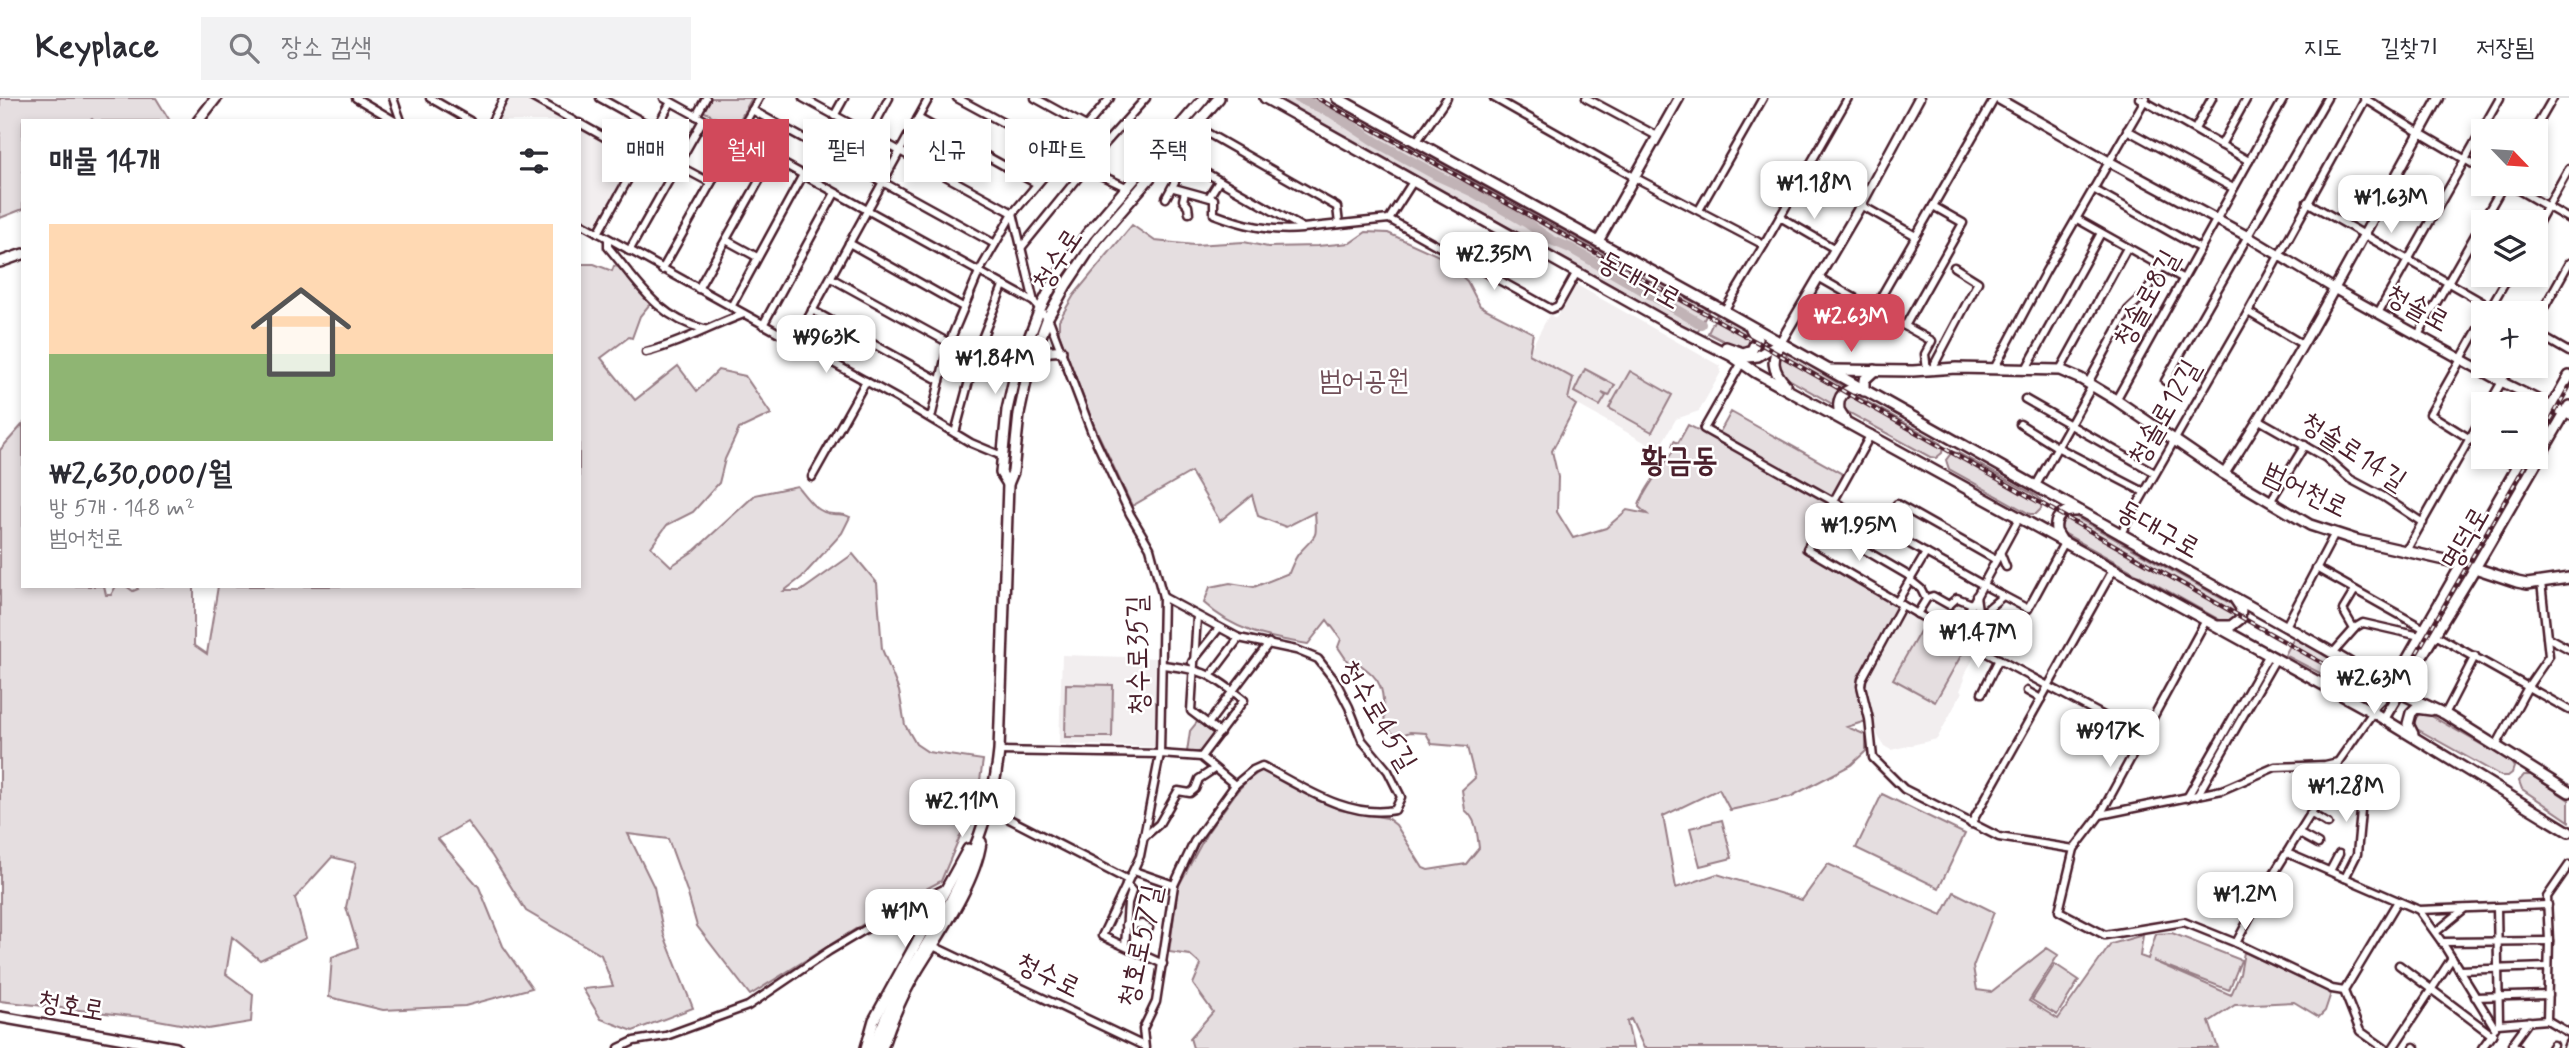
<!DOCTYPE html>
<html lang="ko">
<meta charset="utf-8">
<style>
:root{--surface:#fff;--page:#f2f2f3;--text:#2b2b33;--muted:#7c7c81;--line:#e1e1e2;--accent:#d1495b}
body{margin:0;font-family:Mynerve,"Poor Story",sans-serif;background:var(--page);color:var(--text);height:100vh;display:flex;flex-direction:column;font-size:26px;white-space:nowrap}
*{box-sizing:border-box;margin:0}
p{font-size:23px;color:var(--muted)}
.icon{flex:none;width:38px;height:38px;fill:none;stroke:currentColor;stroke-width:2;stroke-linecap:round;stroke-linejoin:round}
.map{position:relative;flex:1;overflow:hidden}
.details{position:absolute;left:21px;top:21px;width:560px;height:469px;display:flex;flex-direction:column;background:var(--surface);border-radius:0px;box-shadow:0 4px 10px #0003}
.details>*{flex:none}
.banner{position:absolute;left:602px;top:21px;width:665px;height:63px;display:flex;gap:14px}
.needle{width:46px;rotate:115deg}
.controls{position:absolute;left:2471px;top:21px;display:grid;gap:14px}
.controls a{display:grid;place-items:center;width:77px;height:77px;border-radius:0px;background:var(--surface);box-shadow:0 4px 10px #0003;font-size:35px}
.price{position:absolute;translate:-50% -60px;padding:0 16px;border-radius:14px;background:#fff;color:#222;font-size:23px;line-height:46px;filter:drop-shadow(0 2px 4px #0008)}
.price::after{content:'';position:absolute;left:50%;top:42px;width:21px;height:16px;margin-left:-10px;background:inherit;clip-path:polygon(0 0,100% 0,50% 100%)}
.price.current{background:var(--accent);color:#fff}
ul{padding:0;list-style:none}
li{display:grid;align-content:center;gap:14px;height:371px;padding:0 28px}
li span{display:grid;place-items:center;height:217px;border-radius:0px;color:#555}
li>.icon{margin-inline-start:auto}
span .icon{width:126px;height:126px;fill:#fffc;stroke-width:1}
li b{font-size:30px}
h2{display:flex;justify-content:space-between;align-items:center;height:84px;padding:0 28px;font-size:30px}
.pill{padding:0 24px;border-radius:0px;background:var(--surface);box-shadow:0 4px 10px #0003;font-size:24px;line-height:63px}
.pill.current{background:var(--accent);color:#fff}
header{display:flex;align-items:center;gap:42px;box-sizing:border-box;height:98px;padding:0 35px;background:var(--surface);border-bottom:2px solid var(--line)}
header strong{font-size:33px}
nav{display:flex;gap:38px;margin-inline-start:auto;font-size:24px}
.search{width:490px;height:63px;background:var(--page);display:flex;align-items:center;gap:18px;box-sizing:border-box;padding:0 24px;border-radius:0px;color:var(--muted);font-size:26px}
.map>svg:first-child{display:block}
.built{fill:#f2eeef}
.green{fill:#e5dee0;stroke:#987e86;stroke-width:2}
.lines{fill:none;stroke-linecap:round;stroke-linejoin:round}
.river{stroke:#c1b3b6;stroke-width:10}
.minor-casing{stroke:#4a1f2b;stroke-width:11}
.tertiary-casing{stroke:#4a1f2b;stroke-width:13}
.secondary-casing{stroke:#4a1f2b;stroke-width:14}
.minor{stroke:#fff;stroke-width:6}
.tertiary{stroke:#fff;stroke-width:8}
.secondary{stroke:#fff;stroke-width:9}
.rail-casing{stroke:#4a1f2b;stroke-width:4.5}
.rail{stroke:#fff;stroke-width:2;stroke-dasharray:5;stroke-linecap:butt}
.labels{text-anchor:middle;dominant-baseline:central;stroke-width:5;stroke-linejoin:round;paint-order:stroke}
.street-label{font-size:28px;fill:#4a1f2b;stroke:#fff}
.park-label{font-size:28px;fill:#714f58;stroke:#fff}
.quarter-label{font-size:32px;font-weight:bold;fill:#4a1f2b;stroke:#fff}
</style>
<header>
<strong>Keyplace</strong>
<div class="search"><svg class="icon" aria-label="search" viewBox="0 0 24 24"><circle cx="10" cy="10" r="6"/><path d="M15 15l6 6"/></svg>장소 검색</div>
<nav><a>지도</a><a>길찾기</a><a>저장됨</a></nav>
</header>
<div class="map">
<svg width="2569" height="950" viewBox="0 0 2569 950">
<rect width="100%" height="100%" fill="#fff"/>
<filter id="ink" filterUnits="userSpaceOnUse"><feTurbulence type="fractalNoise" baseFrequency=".0143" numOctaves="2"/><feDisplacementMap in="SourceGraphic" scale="14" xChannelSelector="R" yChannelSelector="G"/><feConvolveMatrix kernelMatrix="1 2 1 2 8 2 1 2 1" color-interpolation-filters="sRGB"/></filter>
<g filter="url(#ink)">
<g class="built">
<path d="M508,0H529L569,23H495Z"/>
<path d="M579,29L632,59L633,63L599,127L594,128L579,120Z"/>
<path d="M1575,186L1720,268L1721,274L1699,313L1676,321L1661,347L1655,350L1567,301L1574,283L1528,256L1549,217L1556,220Z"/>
<path d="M1908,513L1975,553L1976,556L1963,579L1965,581L1960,593L1962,594L1937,641L1891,652L1884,648L1877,636L1865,584L1902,515Z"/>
<path d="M1062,557L1159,560L1156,649L1059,646Z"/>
</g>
<g class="green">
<path d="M0,0H156L170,23H94L92,21L89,23H23V111L0,120Z"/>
<path d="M711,0H752L735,30L703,13Z"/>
<path d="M1278,0H1319L1709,212L1697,235Z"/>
<path d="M1132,127L1155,143L1194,147L1244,144L1268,149L1317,148L1350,145L1366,134L1388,135L1439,158L1467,183L1480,208L1533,235L1529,256L1573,280L1568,301L1576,307L1552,353L1558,379L1557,414L1573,440L1606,430L1627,412L1647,416L1639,409C1639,398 1667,363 1675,350L1672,348L1674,343L1678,345L1688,327L1716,341L1731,314L1844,377L1802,453L1895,507L1897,512L1859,579L1858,588L1866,623L1847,629L1866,637V653L1851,667L1790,699L1730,712L1719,691L1663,718L1676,790L1717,776L1802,802L1828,766L1942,817L1954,794L1994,814L1973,869L1977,892L1991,894L2047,850L2058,857L2029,903L2058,921L2111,846L2143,837L2140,858L2148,861L2156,836L2172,835L2241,862L2229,892L2153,863L2231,897L2240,876L2244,854L2331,895L2325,913L2319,919L2294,904L2235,907L2209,924L2218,950H1644L1631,921L1627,924L1633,950H1193L1190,940L1213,914L1193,886L1201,867L1190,857L1169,854L1178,789L1207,735L1238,692L1248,682L1262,672L1340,712L1387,720L1396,727L1423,770L1428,772L1466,766L1479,750C1477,735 1477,722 1465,712L1462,692L1475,680L1467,649L1432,646L1426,635L1410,634L1399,638C1376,632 1388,604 1380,588C1376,577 1364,570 1356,563L1350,567L1338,549L1341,541L1327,522L1308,546C1268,540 1234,533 1204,505L1210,489L1230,485L1254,489L1289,475C1292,468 1295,459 1300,454C1317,435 1317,442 1315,414L1286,429L1258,418L1252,397L1220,423L1191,374L1132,408L1093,325L1059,235V222L1074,197Z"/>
<path d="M579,166H594L612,173L614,168L619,169L650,206L640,218L632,240L629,239L601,260L635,302L678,268L697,293L718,272L745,278L771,316L739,331L725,361L719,385L693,414L667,427L651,449L671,468L695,452L755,397L797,388C807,400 816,415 833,416C840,417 843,415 850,419L842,435L802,479L784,493H801L853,456L877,485L882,551L899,593L905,627L916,646L928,654L983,662L978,696L941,783L881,815L750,897L697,828L687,793L668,741L628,736L654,789L664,837L693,910L633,933L601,921L583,891L613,888L601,857L526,813L492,758L467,724L438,741L479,789L503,848L532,890L465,908L383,912L329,899L332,859L358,849L346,809L356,765L332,759L295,800L306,840L260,862L232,839L226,876L253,896L251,924L208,931L141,919L0,903V352L23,326V488H104L106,497H111L116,488H126L133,493L138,491L136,488H194V547L207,556L218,488H579Z"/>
<path d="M1717,216L1752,234L1755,245L1743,253L1708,235Z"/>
<path d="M1790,256L1847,291L1837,297L1836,308L1780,276L1778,264L1783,258Z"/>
<path d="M1585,271L1615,287L1609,298L1602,295L1606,298L1600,308L1574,294Z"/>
<path d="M1630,273L1672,297L1652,334L1609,310Z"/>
<path d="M1848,296L1855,297L1939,344L1943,349L1942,355L1936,360L1930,359L1846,313L1843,311L1842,302Z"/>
<path d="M1952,354L1958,355L2037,398L2042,403L2041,411L2036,416H2030L1949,371L1946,362Z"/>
<path d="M2072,417L2233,507L2236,514L2235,519L2227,524L2220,522L2062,434L2060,431L2062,418Z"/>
<path d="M1920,533L1962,556L1935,604L1893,581Z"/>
<path d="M2294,540L2353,574L2355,576L2354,586L2345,588L2285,557Z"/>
<path d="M1066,586L1113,587L1112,639H1065Z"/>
<path d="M2426,615L2510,663L2514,669L2512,675L2508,678H2501L2417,631C2413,625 2414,620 2420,616Z"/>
<path d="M1198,623L1215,636L1202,654H1187L1190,633Z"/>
<path d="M2524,677H2531L2569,702V723L2522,691L2519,683Z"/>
<path d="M1882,696L1965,736L1939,790L1856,750Z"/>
<path d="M1722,722L1732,760L1700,768L1690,730Z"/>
<path d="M2055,866L2079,882L2057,917L2032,902Z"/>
</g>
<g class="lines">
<path class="river" d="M1298,0L1332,15L1376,44L1438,78L1473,94L1527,125L1551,142L1570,150L1701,226"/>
<defs>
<g id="minor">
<path d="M356,0L395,23"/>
<path d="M393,0L401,23"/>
<path d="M430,0L470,23"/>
<path d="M533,0L574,23"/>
<path d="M600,0L656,31"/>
<path d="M664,0L1034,204"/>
<path d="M803,0L1013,115L1034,204L1050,224L1092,335L1130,416L1150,450L1163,499L1160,656L1140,758L1102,838L1163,866"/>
<path d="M957,0L1057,54L1060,58L1128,90"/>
<path d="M1035,0L1086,28"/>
<path d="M1494,0L1634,79L1764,147"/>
<path d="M1586,0L1657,38"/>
<path d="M2139,0L2249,63"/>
<path d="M2364,0L2420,35L2483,72"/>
<path d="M752,12L995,146"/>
<path d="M696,18L706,0"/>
<path d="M834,18L844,0"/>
<path d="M918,20L1037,86"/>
<path d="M492,23L504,0"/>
<path d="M579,25L640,59"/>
<path d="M1195,28L1337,109L1339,126"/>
<path d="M2195,31L2212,0"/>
<path d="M2127,32L2233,90"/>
<path d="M2534,33L2553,0"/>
<path d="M869,37L889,0"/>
<path d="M1417,43L1447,0"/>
<path d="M2221,47L2247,0"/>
<path d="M1171,55L1303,130L1389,121L1414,82"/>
<path d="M677,67L711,85"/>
<path d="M1084,69L1146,0"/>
<path d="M2508,86L2569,121"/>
<path d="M1174,90L1214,101V116C1243,127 1270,134 1302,131"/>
<path d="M2093,91L2199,150"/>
<path d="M1185,94L1183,102L1188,108L1189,115"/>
<path d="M1209,99L1219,83"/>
<path d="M1166,100L1185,65"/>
<path d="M2307,104L2501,215"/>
<path d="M1861,107L1916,138"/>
<path d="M1699,112L1763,0"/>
<path d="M1780,119L1835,151"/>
<path d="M1389,121L1551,211L1558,208L1577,174"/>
<path d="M2077,121L2182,180"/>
<path d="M579,124L898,301L971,345L1002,358"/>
<path d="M2536,129L2569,70"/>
<path d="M598,135L671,4"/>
<path d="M608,142V149C637,183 657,220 704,231"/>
<path d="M726,142L757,159"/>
<path d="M849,145L963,209"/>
<path d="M1021,150L1086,70"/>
<path d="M629,153L703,22"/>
<path d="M662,172L759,0"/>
<path d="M1818,179L1874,211"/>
<path d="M831,180L949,245"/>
<path d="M698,191L772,60"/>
<path d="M731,209L803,77"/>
<path d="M812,212L940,283"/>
<path d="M1724,213L1764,147L1848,0"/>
<path d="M2248,214L2302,246"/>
<path d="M2378,215L2500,0"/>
<path d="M2487,215L2509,177"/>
<path d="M2483,222L2430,316L2483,349"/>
<path d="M2536,224L2569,165"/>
<path d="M763,227L835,95"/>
<path d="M1905,228L1963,125L1933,108"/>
<path d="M2536,235L2569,254"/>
<path d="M2418,237L2504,86"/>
<path d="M795,244L929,0"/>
<path d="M646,254C679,246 711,228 744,216"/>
<path d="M1741,266L1704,331L1983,487L2028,511L2064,445"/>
<path d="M1932,271L1978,184L1954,169"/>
<path d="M1994,271L2046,173L2146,0"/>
<path d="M2026,271L2101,135"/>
<path d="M1927,272L1925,256L1932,243L1874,211L1995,0"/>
<path d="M2060,272L2127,150"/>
<path d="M2165,283L2327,0"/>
<path d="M2088,285L2128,212L2145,196L2161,169"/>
<path d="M2025,301L2155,375"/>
<path d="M2116,302L2284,0"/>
<path d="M2489,306L2511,268"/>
<path d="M931,320L949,245L979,174L1013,115L1110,0"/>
<path d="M2259,322L2326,360L2350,381L2384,399L2423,425"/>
<path d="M2020,326L2057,349L2144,394"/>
<path d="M955,335L977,253L1003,188"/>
<path d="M1871,336L1807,451L1955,538L2143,639"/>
<path d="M2499,359L2517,369"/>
<path d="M812,379L866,283"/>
<path d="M2035,389L2092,288"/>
<path d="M2270,404L2305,347"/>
<path d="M1820,426L1911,479"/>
<path d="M1883,431L1897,406L1996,462"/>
<path d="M2120,437L2248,214L2366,0"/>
<path d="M2406,453L2483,317"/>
<path d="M2000,454L2006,469"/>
<path d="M2316,470L2569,612"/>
<path d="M1910,482L1921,491L1926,501"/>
<path d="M1976,498L1979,519L1986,538L1979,551"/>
<path d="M1897,504L1926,455"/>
<path d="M1902,507L1862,581L1861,588L1869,621L1873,660L1904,691L1999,739L2074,751"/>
<path d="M1917,516L1927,500L1933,498L1949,507L1957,500L1972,506"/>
<path d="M1197,518L1191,613L1220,635"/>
<path d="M1979,518L2003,498"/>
<path d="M1980,521L2004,533"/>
<path d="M2286,528L2335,435"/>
<path d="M2354,531L2343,512L2355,492"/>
<path d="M1955,538L2019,420"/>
<path d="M2547,539L2569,551"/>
<path d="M2333,555L2356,529L2363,525L2420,538"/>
<path d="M1192,564L1219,530"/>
<path d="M1163,567C1205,572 1211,576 1244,602L1201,659"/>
<path d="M1211,577L1239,540"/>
<path d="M2027,593L2041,601"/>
<path d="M1982,595L1999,561"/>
<path d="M2445,616L2475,558"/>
<path d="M1208,626L1269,545"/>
<path d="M2496,648L2529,587L2549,558L2541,484"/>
<path d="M999,653L1160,656L1201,659L1235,687"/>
<path d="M2338,664L2325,667L2275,669L2222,692L2100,717L2074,751L2059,813L2105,837L2184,824L2236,845L2332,891L2344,893L2360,933L2384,950"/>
<path d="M2336,675L2362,702L2357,756L2345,780"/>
<path d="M2321,697L2339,709"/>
<path d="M2197,698L2275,562"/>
<path d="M2187,700L2268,558"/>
<path d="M988,710L1128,782"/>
<path d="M2310,715L2328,726"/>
<path d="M2100,717L2205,524"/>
<path d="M1971,726L2113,472"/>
<path d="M2298,735L2318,746"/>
<path d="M1143,740L1159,726L1178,693L1190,695L1195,691L1199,681L1214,671"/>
<path d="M2287,755L2419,812L2442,844L2495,930"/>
<path d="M2569,767L2547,799L2549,843L2547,922L2569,935"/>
<path d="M1134,773L1174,787"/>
<path d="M2330,773L2339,756"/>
<path d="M2497,809L2499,924"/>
<path d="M2419,812L2548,807"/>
<path d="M1126,827L1142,826L1149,830"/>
<path d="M2436,834L2464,811"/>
<path d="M2442,844L2549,843"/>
<path d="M2236,845L2268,785L2336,675L2338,664L2373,614"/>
<path d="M933,848L1144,948"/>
<path d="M1125,848L1128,805L1132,793L1126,786"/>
<path d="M2399,867L2492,937"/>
<path d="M2459,872L2548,869"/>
<path d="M2344,893L2398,803"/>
<path d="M2475,899L2548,897"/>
<path d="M2498,926L2547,922"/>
<path d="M2414,949L2415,950"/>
<path d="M619,950L634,943L666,938L748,908L829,853L888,818L946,790"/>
<path d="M1145,950L1143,931L1156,904L1174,787L1194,744L1235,687L1253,672L1262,668C1303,689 1347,721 1395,712L1401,699L1388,673L1362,642L1349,609L1336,584L1318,561L1296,552L1239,540L1163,499"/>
<path d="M2393,950L2452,860"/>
<path d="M2482,950L2493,935"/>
<path d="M2518,950L2512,946L2529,923"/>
<path d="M2551,950L2553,947"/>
<path d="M2567,950L2569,945"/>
</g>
<g id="tertiary">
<path d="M1997,0L2108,63L2247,138L2333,190L2502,284L2569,317"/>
<path d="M1598,144L1679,0"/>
<path d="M1780,245L1861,107L1919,0"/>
<path d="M2224,376C2303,255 2369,126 2439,0"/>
</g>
<g id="secondary">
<path d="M1265,0L1674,229L1732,258L1755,274L2369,612L2569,734"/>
<path d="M1337,0L1724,213L2324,550L2400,595L2445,616L2569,694"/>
<path d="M198,23L216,0"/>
<path d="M0,164L23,156"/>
<path d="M1780,245C1771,262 1772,272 1785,286"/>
<path d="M1726,249L1743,255L1752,252L1757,241L1751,231"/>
<path d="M1738,260L1758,258L1779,245"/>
<path d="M1035,264C1043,253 1049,252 1061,253"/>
<path d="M1830,272L1913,273L1956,270L2060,272L2081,281L2116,302L2224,376L2310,427L2356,442L2463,466L2517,484L2527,486L2569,480"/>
<path d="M1864,293V282L1875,272"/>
<path d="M1844,320L1839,312C1837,298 1845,290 1859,291"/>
<path d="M2536,336L2569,278"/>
<path d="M1008,386L1001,375L1007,312L1015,277L1040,211L1056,180L1087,136L1204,0"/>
<path d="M2062,443L2056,433C2054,420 2062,412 2075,413"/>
<path d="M2219,528H2231L2240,521L2241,510L2235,501"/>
<path d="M2338,594L2352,592L2358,586V577L2353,569"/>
<path d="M2369,612L2391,590L2523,359"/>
<path d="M2384,620L2475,470L2569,308"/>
<path d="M2413,636L2408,626L2411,615L2416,610L2431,612"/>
<path d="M0,919L176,950"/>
<path d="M866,950L874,922L968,751"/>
<path d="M874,950C887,908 911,873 933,835C965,780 993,717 999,653L1008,386L1013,374L1019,316L1028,274L1048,219L1066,187L1096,142L1219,0"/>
<path d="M882,950C891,923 903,895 918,871C940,835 975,786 981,744"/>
</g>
</defs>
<use href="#minor" class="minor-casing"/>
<use href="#tertiary" class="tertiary-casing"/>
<use href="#secondary" class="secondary-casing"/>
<use href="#minor" class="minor"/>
<use href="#tertiary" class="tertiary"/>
<use href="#secondary" class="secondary"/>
<defs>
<g id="rail">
<path d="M1317,0L1764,248L2278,540C2321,563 2365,600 2411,565L2530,359"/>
<path d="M2536,348L2569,289"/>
</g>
</defs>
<use href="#rail" class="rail-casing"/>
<use href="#rail" class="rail"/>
</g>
</g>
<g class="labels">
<g class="street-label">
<text transform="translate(1058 162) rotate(-57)">청수로</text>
<text transform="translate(1639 183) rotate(29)">동대구로</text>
<text transform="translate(2147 201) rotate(-61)">청솔로8길</text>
<text transform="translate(2417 211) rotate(29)">청솔로</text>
<text transform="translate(2165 315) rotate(-60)">청솔로12길</text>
<text transform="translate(2353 354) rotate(33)">청솔로14길</text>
<text transform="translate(2305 393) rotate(26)">범어천로</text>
<text transform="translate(2158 432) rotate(29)">동대구로</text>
<text transform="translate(2466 441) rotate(-60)">명덕로</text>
<text transform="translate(1139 557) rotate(-91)">청수로35길</text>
<text transform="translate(1377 618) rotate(59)">청수로45길</text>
<text transform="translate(1141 848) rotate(-78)">청호로57길</text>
<text transform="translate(1048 878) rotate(26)">청수로</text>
<text transform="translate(71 909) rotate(10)">청호로</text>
</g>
<g class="park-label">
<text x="1364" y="283">범어공원</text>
</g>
<g class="quarter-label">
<text x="1679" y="363">황금동</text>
</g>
</g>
</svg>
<div class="controls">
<a><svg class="needle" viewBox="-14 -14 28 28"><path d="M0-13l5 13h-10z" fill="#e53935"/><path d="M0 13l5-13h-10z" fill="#7c7c81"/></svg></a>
<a><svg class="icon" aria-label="layers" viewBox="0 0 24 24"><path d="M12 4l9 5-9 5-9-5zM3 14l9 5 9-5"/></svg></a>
<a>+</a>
<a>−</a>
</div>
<b class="price" style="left:1814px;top:123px">₩1.18M</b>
<b class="price" style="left:2391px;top:137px">₩1.63M</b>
<b class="price" style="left:1494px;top:194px">₩2.35M</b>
<b class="price current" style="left:1851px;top:256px">₩2.63M</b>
<b class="price" style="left:826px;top:277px">₩963K</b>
<b class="price" style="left:995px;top:298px">₩1.84M</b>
<b class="price" style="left:1859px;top:465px">₩1.95M</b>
<b class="price" style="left:1978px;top:572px">₩1.47M</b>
<b class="price" style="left:2374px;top:618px">₩2.63M</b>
<b class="price" style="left:2110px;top:671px">₩917K</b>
<b class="price" style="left:2346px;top:726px">₩1.28M</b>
<b class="price" style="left:962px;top:741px">₩2.11M</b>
<b class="price" style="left:2245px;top:834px">₩1.2M</b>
<b class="price" style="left:905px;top:851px">₩1M</b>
<div class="banner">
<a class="pill">매매</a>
<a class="pill current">월세</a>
<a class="pill">필터</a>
<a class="pill">신규</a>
<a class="pill">아파트</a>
<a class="pill">주택</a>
</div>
<section class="details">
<h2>매물 14개<svg class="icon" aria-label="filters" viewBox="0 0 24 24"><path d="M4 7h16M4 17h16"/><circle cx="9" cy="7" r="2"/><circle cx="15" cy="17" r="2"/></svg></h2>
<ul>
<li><span style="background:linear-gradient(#ffd9b3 60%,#8fb573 0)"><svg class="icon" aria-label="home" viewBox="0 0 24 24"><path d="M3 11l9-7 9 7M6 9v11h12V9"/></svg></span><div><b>₩2,630,000/월</b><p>방 5개 · 148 m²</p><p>범어천로</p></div></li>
</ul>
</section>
</div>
